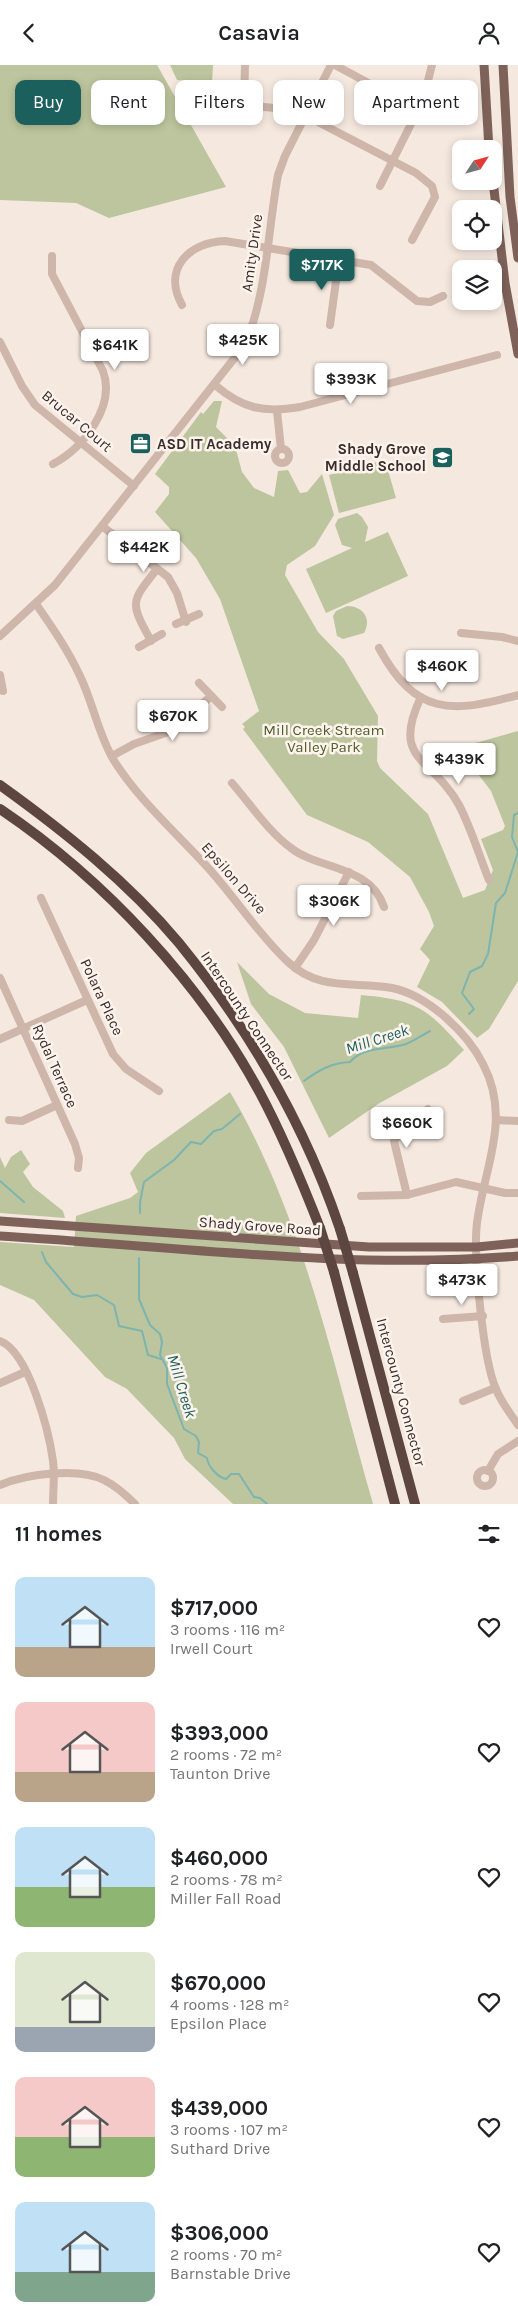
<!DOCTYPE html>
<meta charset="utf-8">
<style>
:root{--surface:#fff;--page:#f2f2f2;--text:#202124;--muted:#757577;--accent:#1c605d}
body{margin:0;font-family:Karla,sans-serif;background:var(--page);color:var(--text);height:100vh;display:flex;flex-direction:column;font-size:19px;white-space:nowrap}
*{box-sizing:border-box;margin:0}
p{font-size:16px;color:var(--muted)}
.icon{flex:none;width:28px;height:28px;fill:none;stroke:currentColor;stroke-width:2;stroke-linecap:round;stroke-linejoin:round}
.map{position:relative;height:1439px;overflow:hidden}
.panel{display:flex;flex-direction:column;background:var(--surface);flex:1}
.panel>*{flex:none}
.hud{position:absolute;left:15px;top:15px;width:489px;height:45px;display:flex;gap:10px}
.needle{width:32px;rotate:54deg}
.controls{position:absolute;left:452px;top:75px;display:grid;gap:10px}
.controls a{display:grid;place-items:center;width:50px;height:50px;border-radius:10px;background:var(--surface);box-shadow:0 2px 8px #0003;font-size:25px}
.price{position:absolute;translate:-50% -42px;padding:0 11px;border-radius:5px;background:#fff;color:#222;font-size:16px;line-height:32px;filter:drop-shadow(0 1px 2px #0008)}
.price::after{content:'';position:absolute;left:50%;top:30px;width:15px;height:11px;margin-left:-8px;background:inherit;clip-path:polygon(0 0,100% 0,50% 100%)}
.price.active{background:var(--accent);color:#fff}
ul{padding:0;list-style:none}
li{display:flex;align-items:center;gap:15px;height:125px;padding:0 15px}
li span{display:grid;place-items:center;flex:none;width:140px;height:100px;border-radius:10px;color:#555}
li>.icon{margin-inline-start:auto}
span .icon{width:60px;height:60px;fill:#fffc;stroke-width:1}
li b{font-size:21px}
h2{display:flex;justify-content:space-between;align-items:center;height:60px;padding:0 15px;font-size:21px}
.tag{padding:0 18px;border-radius:10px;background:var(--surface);box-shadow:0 2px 8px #0003;font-size:18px;line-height:45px}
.tag.active{background:var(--accent);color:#fff}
header{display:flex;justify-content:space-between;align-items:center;height:65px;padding:0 15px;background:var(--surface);font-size:22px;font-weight:600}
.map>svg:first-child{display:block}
.green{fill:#bdc59e}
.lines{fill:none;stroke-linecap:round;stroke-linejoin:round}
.stream{stroke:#7cb4b0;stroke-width:2}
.minor{stroke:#ceb6aa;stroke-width:8}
.major{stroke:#7e625a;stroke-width:9}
.highway{stroke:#5d4640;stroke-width:10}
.highway-bridge{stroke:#5d4640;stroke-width:10}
.labels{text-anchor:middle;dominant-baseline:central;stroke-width:5;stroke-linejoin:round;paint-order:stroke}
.street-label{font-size:15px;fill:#3b2d2a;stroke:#fcf3ec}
.poi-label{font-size:15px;font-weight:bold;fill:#3b2d2a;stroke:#fcf3ec;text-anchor:start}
.park-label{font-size:15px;fill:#505c2b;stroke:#fcf3ec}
.water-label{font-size:16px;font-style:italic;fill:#1c605d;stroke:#fcf3ec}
</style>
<header><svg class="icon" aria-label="back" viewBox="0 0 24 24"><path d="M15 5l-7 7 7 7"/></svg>Casavia<svg class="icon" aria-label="person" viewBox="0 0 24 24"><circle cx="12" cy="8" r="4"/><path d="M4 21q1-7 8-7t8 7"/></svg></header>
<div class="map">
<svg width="518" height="1439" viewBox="0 0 518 1439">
<rect width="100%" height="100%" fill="#f5e8df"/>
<g class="green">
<path d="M0,0H157L226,122L109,153L76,138L0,135Z"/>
<path d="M170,0H213L212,18L177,15Z"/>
<path d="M214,336H222L216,362L235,381L242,407L254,423L274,432L278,406L288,405L300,428L307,427L322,409L334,450L315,481L287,500L285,510L318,567L344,594L378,651L377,696L380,703L428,749L463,833L485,825L493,805L481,774L503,765L505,761L491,726L458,683L518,666V916L489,964L477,973L442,937L417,922L430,895L420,884L434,861L429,847L410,812L368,777L307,750L243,664L245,662L242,659L259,646L220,534L196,493L155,447L169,429V422L155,409L201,347L203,349Z"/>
<path d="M385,395L396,433L339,448L329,410Z"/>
<path d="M357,448L362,452L368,462L365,477L388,467L408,511L326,548L306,504L352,483L342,480L335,460L338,454Z"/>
<path d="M347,541C363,541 372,554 364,568L343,574L337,571L333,551L336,546Z"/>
<path d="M237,897L269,929L305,948L358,953L361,930C417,935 427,943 464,985L447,1001L378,1039L329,1073L284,982L251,939Z"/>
<path d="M230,1027C304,1153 333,1300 373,1439H233L185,1394L174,1373L127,1324L105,1312L34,1235L0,1220V1177L74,1182L76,1151L130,1133L138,1127L130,1108L146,1088Z"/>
<path d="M21,1085L30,1099L23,1107L33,1122L63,1146L65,1153L0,1148V1092L5,1103L11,1092Z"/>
</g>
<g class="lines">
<g class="stream">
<path d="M469,949L474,944L462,928L470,907L482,901L488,889L496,838L505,828L512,806L518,787L512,772L514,750L518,748"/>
<path d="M304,1016C319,1005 331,998 350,997C364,981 387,985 406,979C414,976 422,970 430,966"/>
<path d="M0,1116L24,1137"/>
<path d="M140,1148V1137L144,1117L174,1095L191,1077L201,1079L214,1066L222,1064L240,1049"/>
<path d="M42,1187L46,1197L73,1229L82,1232L97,1230L114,1240L119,1261L142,1266L148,1290L161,1294"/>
<path d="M139,1193V1234L150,1260L160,1269L162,1277L160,1290L167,1303V1319L184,1364L196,1371L199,1377L198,1388L207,1393C208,1401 217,1412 226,1414L231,1409H239L254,1432L260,1433L267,1439"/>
</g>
<g class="minor">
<path d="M245,0L244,40L295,45L416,108L432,121L435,132L412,175"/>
<path d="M335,0L418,45"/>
<path d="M380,121L423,35L432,0"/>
<path d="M52,191V209L103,306C116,342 83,383 53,399"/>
<path d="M182,240C162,204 189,177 225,176L371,200L417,236L430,237L443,231"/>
<path d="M330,260L339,194"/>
<path d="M0,277L22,321L35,340L134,421"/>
<path d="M215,320C243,344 264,348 300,342L497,290"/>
<path d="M277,346L281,384"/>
<circle cx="282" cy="391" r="7"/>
<path d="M102,461L168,512L177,528L186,557"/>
<path d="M36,539C52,562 68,585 80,611C93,638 98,668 113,694C139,736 177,768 210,805C236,834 259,870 288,897C320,927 354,916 392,923C427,930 467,967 483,999C512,1054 484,1102 477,1158C473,1190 483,1295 496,1324C501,1337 510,1348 518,1360"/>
<path d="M176,559L199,549"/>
<path d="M461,568L502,572L518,576"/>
<path d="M0,571L55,520L244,281C267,232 268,163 278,110L285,91L331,0"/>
<path d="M151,576C130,537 130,538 157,504"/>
<path d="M139,582L162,569"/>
<path d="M379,583C415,650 451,649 518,630"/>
<path d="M0,610L3,626"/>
<path d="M199,618L222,642"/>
<path d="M421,632C390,697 433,692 459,740C471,763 479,790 489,815"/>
<path d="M112,691L134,679L174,665L211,631"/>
<path d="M232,718C251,740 268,766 291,783C319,805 370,800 384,842"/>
<path d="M41,833L113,989L126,1004L159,1026"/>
<path d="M295,903L314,875L349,807"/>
<path d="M0,913L75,1079L79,1093L78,1103"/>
<path d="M0,974L87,935"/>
<path d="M9,1055L22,1056L57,1040"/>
<path d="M496,1055L518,1056"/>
<path d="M407,1130L394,1076L403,1062L428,1044"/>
<path d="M361,1131L407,1130L456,1117L505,1128H518"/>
<path d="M443,1254L483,1251"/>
<path d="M0,1276C29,1287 49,1367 53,1396C55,1410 53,1425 53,1439"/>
<path d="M0,1318L25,1307"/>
<path d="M463,1336L495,1323"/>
<circle cx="485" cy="1413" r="8"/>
<path d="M488,1406L498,1389L518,1376"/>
<path d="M0,1420C26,1409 79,1402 104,1415C116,1421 126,1430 135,1439"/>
</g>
<g class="major">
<path d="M484,0L489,84"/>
<path d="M503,0L510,132L518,193"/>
<path d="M493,116L505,218L518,289"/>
<path d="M0,1156L369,1182H477L518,1178"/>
<path d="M0,1171C172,1181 345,1205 518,1191"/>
</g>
<g class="highway">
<path d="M0,720C64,766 128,817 179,878C248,963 305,1060 340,1164"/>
<path d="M0,744C104,814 201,918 260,1028C283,1071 302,1117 320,1163"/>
<path d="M334,1207L395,1439"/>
<path d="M353,1208L415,1439"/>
</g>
<g class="highway-bridge">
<path d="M320,1163L334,1207"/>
<path d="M340,1164L353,1208"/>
</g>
</g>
<defs>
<symbol id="office-square" viewBox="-11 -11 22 22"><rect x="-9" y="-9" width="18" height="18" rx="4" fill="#1c605d" stroke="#fcf3ec"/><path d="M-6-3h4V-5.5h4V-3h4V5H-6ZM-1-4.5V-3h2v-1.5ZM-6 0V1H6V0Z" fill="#fff"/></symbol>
<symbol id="school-square" viewBox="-11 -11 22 22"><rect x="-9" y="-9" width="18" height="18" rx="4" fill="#1c605d" stroke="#fcf3ec"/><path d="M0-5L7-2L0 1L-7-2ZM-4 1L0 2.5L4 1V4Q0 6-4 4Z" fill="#fff"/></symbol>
</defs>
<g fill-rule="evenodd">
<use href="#office-square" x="128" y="366" width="25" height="25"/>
<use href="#school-square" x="430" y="380" width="25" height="25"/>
</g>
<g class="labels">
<g class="street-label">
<text transform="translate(252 188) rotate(-82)">Amity Drive</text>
<text transform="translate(77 356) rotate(40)">Brucar Court</text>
<text transform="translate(234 813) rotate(49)">Epsilon Drive</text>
<text transform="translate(102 932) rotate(65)">Polara Place</text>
<text transform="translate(247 951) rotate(56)">Intercounty Connector</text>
<text transform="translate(55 1001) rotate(66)">Rydal Terrace</text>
<text transform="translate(260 1161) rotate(4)">Shady Grove Road</text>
<text transform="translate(401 1327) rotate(75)">Intercounty Connector</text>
</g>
<g class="poi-label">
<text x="157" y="379">ASD IT Academy</text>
<text x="426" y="384" text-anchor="end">Shady Grove<tspan x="426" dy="17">Middle School</tspan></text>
</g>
<g class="park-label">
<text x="324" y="665">Mill Creek Stream<tspan x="324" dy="17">Valley Park</tspan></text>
</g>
<g class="water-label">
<text transform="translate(377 974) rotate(-18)">Mill Creek</text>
<text transform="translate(182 1321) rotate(73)">Mill Creek</text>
</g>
</g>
</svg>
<div class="controls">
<a><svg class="needle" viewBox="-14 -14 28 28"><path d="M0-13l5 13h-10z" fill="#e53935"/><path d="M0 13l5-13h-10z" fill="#757577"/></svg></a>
<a><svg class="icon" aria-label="locate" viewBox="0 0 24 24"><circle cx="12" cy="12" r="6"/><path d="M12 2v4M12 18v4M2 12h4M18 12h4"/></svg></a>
<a><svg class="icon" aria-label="layers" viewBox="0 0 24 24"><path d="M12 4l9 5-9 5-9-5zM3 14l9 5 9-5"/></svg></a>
</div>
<b class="price active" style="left:322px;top:226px">$717K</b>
<b class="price" style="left:243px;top:301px">$425K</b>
<b class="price" style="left:115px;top:306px">$641K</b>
<b class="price" style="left:351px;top:340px">$393K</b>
<b class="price" style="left:144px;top:508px">$442K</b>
<b class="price" style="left:442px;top:627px">$460K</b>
<b class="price" style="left:173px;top:677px">$670K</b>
<b class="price" style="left:459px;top:720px">$439K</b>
<b class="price" style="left:334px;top:862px">$306K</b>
<b class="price" style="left:407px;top:1084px">$660K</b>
<b class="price" style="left:462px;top:1241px">$473K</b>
<div class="hud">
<a class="tag active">Buy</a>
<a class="tag">Rent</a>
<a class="tag">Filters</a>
<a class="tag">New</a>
<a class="tag">Apartment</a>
</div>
</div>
<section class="panel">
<h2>11 homes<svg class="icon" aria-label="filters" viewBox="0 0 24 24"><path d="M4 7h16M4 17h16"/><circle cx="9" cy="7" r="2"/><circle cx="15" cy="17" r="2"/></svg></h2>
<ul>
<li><span style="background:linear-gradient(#bfe0f5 70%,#b9a48a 0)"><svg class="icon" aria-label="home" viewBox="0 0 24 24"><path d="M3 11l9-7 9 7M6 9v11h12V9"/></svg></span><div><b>$717,000</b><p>3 rooms · 116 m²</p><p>Irwell Court</p></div><svg class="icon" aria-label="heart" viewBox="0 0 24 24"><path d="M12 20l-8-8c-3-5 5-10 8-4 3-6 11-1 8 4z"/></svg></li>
<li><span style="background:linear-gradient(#f6c9c9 70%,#b9a48a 0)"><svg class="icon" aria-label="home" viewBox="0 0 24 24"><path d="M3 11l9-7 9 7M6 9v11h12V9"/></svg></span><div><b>$393,000</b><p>2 rooms · 72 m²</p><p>Taunton Drive</p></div><svg class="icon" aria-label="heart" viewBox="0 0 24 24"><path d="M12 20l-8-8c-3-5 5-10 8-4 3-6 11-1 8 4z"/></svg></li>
<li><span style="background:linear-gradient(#bfe0f5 60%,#8fb573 0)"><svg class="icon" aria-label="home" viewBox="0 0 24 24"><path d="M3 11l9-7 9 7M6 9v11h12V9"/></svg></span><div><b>$460,000</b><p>2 rooms · 78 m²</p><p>Miller Fall Road</p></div><svg class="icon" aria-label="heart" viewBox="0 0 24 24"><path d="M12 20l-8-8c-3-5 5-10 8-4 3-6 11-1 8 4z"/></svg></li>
<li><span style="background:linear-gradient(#dfe7d0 75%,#9aa5b1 0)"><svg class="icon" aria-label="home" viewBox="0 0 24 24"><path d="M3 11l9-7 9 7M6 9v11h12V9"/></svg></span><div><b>$670,000</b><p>4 rooms · 128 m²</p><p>Epsilon Place</p></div><svg class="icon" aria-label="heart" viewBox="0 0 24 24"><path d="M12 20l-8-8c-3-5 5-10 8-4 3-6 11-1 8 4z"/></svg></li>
<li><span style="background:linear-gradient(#f6c9c9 60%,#8fb573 0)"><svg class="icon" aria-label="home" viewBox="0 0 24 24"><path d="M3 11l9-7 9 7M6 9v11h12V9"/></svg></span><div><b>$439,000</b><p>3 rooms · 107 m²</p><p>Suthard Drive</p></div><svg class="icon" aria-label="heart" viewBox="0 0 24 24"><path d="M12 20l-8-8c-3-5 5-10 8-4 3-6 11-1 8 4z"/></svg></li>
<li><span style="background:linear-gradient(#bfe0f5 70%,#7fa58c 0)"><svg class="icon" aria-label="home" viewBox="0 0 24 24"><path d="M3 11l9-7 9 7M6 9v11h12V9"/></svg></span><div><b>$306,000</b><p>2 rooms · 70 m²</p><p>Barnstable Drive</p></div><svg class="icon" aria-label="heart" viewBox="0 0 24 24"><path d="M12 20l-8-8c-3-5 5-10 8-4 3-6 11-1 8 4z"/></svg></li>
</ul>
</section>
